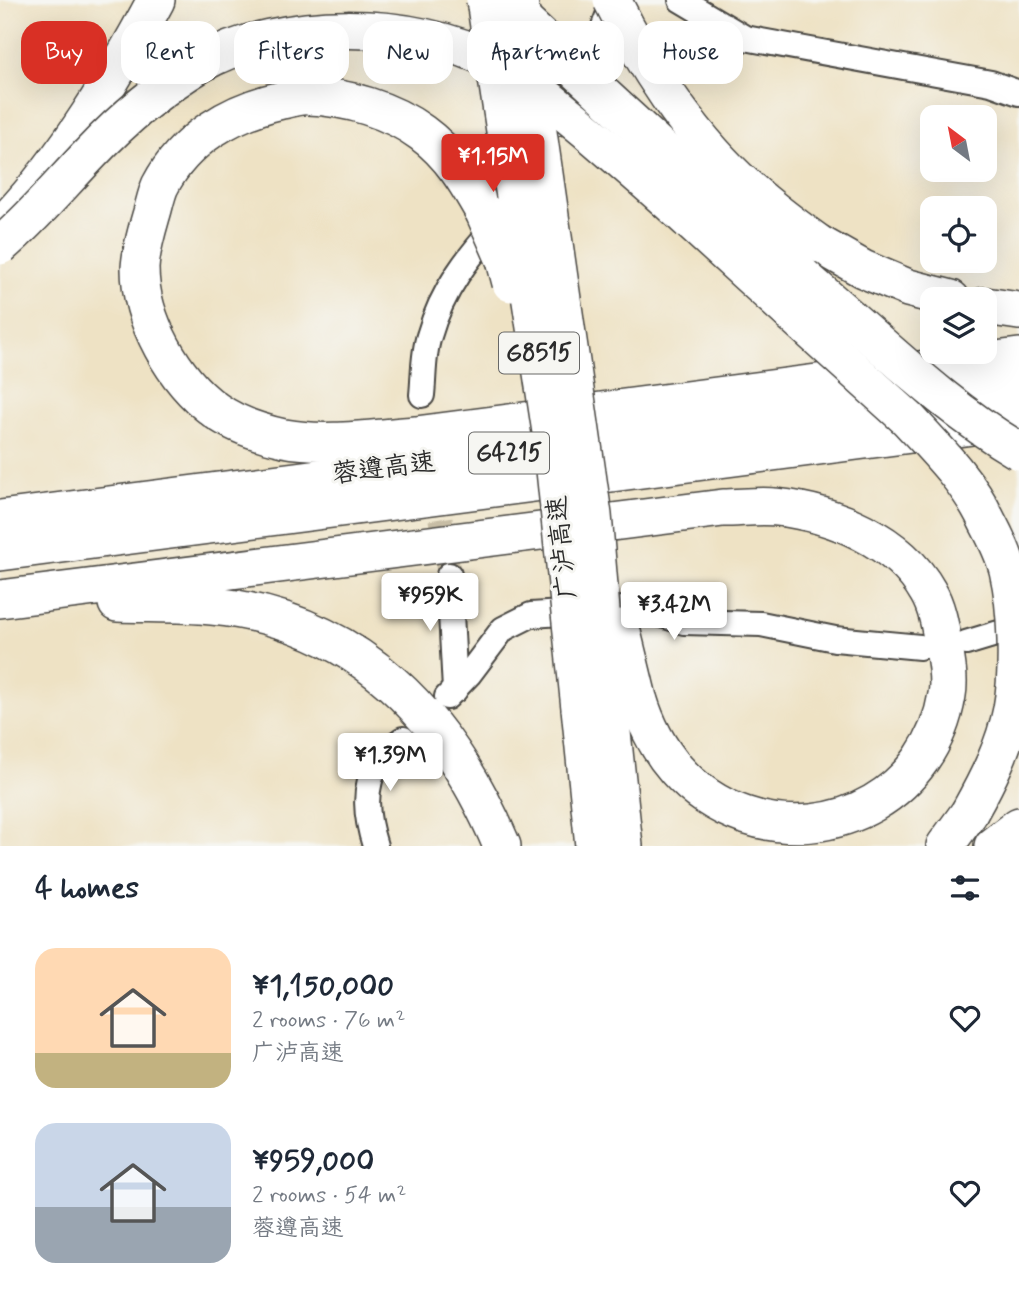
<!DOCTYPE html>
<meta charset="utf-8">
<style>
:root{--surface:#fff;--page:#f2f2f3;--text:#1f2937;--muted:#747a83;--accent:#d93025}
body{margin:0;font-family:Mynerve,"LXGW WenKai TC",sans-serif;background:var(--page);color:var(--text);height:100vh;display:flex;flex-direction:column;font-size:26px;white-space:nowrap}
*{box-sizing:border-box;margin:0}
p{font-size:23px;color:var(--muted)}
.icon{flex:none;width:38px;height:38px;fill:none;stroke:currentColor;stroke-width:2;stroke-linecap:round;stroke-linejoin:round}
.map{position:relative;height:846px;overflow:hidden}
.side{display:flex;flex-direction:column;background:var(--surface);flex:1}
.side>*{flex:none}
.hud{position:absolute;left:21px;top:21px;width:978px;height:63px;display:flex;gap:14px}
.needle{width:46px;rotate:328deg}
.controls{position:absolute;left:920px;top:105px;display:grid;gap:14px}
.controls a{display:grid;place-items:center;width:77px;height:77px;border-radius:14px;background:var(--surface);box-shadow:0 7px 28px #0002;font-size:35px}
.price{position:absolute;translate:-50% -60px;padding:0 16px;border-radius:7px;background:#fff;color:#222;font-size:23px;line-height:46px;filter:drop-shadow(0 2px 4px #0008)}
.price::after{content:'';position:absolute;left:50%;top:42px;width:21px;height:16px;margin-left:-10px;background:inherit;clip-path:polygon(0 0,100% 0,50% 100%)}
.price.selected{background:var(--accent);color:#fff}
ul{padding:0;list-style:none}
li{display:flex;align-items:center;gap:21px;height:175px;padding:0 35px}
li span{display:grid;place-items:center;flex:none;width:196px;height:140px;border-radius:21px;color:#555}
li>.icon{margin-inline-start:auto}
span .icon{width:84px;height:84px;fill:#fffc;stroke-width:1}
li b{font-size:30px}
h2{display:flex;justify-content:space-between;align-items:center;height:84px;padding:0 35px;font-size:30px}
.pill{padding:0 24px;border-radius:21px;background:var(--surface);box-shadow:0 7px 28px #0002;font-size:24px;line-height:63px}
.pill.selected{background:var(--accent);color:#fff}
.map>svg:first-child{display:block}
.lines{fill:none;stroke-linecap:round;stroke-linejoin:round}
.minor-tunnel{stroke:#c7bda5;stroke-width:24;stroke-dasharray:24 12;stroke-linecap:butt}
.minor-casing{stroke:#484642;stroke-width:28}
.highway-casing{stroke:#484642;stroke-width:40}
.minor{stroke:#fff;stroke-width:24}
.highway{stroke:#fff;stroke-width:37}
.highway-bridge-casing{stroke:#484642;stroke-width:40;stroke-linecap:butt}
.highway-bridge{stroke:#fff;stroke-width:37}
.labels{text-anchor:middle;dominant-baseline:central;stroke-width:6;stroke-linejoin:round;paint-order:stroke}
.shield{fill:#f6f6f2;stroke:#686867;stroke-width:2}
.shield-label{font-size:24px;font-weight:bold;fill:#2b2b2b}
.street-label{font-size:26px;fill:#2b2b2b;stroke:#f6f6f2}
</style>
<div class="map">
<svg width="1019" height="846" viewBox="0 0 1019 846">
<rect width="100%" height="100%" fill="#f6f6f2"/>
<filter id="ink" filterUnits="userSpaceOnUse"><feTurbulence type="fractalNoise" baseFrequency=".0143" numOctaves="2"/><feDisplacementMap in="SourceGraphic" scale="14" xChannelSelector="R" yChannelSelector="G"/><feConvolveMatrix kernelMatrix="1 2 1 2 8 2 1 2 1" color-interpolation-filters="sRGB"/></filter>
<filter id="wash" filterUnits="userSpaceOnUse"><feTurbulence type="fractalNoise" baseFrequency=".00686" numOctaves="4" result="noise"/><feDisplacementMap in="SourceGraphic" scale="28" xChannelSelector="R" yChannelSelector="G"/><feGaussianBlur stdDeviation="1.57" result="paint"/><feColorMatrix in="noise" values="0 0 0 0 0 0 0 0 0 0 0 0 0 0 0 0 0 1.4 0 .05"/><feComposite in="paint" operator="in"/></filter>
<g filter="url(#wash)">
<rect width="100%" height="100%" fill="#eee2c4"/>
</g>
<g filter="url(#ink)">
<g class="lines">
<path class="minor-tunnel" d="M435,483L449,575"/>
<defs>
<g id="minor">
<path d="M681,0L745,38L991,83L1019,93"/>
<path d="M558,123L592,58L614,0"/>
<path d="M422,395C424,376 423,354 429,336C442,290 469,255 501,221"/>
<path d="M449,575L455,690"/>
<path d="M966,643L1019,627"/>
<path d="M447,697L469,674L503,629L531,615L640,608L684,622L761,624L835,639L920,647"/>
<path d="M375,846C366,817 362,789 378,761C383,752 395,745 403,739"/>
</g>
<g id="highway">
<path d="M484,212C467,182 451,154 422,133C391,110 347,97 308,96C299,95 290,99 282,100C232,111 184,139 160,186C156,195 154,207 151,216C146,233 141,251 140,268C140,320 174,380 215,410C234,424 261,433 284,438C326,446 373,438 416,435L1019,357"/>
<path d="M8,219C68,155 115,77 156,0"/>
<path d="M819,244L863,269L908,288L951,299"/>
<path d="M985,306L1019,311"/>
<path d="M0,519L1019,388"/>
<path d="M0,552L1019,420"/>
<path d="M0,599L723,508C740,508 759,505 776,507C833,513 899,540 928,592C937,607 940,626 943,643C946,659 950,679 947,695C931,792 835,846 744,815C689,796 654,752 638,698"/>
<path d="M117,603C148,604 181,603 212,606C358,620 448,717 502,846"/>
<path d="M609,704L624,846"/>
<path d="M580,708L594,846"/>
<path d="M945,846L969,813"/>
<path d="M993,846L1019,826"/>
</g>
</defs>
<use href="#minor" class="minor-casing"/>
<use href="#highway" class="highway-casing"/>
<use href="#minor" class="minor"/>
<use href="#highway" class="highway"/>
<defs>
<g id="highway-bridge">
<path d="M485,0L551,432L580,708"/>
<path d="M519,0L593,515L609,704"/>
<path d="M612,0C643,63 688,132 739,180C764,204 791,224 819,244"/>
<path d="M517,15C621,112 725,208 832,302C892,354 951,411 1019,451"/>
<path d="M484,212L505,260L511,283"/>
<path d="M0,246C33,218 61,184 91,153C123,119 160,88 200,64C280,18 414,19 495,62C528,80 556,105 585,129C614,154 642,178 670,203C749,275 829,348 908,419C937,450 969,482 987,521C995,536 1004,554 1008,570C1017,608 1019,671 1012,709C1005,746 987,781 969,813"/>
<path d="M621,628L638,698"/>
</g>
</defs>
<use href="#highway-bridge" class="highway-bridge-casing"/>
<use href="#highway-bridge" class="highway-bridge"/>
</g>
</g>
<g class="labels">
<g class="shield">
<rect x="499" y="332.5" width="80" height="41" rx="5"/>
<rect x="469" y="432.5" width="80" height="41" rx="5"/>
</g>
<g class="shield-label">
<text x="539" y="353">G8515</text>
<text x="509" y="453">G4215</text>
</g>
<g class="street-label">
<text transform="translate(384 469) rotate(-7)">蓉遵高速</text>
<text transform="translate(563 547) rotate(-96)">广泸高速</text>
</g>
</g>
</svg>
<div class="controls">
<a><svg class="needle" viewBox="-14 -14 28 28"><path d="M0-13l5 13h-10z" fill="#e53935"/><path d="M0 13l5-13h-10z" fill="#747a83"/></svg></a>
<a><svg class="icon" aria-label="locate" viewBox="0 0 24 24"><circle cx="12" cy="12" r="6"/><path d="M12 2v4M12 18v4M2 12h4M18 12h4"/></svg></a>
<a><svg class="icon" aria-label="layers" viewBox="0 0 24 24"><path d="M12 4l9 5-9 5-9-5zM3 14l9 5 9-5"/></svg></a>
</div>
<b class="price selected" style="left:493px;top:194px">¥1.15M</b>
<b class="price" style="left:430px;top:633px">¥959K</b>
<b class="price" style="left:674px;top:642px">¥3.42M</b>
<b class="price" style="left:390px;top:793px">¥1.39M</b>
<div class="hud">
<a class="pill selected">Buy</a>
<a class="pill">Rent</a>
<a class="pill">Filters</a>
<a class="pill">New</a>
<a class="pill">Apartment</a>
<a class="pill">House</a>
</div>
</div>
<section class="side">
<h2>4 homes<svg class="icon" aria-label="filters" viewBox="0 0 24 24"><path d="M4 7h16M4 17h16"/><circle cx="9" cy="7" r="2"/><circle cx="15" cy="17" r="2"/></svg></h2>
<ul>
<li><span style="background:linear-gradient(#ffd9b3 75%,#c2b280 0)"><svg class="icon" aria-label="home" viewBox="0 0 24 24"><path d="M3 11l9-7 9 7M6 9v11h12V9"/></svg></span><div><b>¥1,150,000</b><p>2 rooms · 76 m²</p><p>广泸高速</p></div><svg class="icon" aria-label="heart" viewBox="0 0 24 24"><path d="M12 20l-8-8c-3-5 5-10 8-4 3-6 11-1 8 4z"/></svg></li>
<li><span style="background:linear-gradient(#c9d6e8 60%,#9aa5b1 0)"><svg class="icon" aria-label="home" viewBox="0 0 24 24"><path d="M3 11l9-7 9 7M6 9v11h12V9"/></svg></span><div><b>¥959,000</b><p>2 rooms · 54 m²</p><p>蓉遵高速</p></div><svg class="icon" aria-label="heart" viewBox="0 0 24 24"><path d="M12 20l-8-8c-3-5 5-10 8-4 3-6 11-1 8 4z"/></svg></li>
</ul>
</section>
